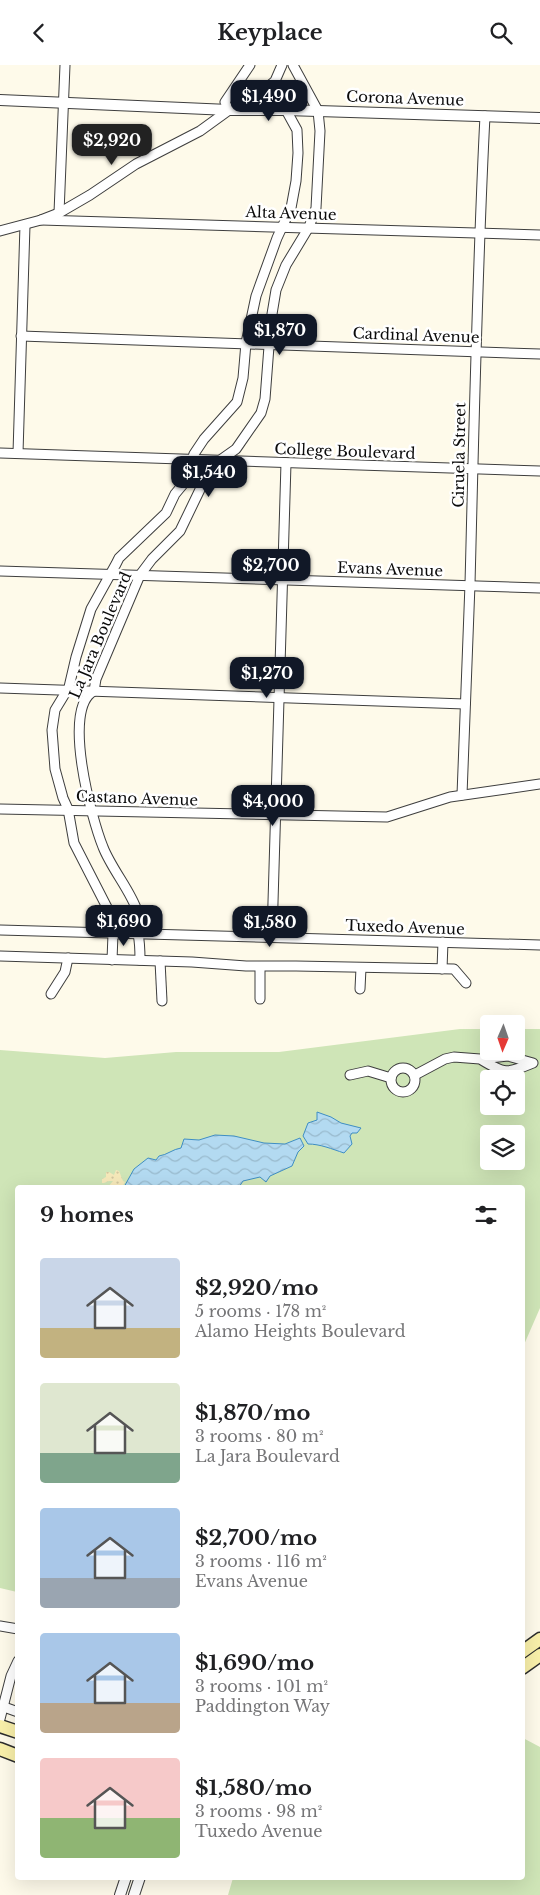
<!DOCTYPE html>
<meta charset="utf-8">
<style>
:root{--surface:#fff;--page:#f2f2f2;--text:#202124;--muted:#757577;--accent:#111827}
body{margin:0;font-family:"Libre Baskerville",serif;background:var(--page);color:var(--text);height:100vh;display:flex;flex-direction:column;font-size:19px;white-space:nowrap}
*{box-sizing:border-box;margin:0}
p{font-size:16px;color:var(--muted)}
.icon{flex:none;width:28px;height:28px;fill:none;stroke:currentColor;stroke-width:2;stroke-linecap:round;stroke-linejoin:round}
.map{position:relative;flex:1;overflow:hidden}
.sheet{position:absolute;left:15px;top:1120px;width:510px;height:695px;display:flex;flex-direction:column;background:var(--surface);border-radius:5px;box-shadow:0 5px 20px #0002}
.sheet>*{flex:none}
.needle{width:32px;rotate:182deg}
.controls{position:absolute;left:480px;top:950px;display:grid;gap:10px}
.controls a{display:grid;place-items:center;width:45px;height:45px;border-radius:5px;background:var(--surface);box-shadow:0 5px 20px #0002;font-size:25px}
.price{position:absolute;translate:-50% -42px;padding:0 11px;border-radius:10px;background:var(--accent);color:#fff;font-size:16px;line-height:32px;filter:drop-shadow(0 1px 2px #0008)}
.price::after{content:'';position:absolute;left:50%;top:30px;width:15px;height:11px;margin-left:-8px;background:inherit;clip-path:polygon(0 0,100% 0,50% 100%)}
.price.current{background:#222;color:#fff}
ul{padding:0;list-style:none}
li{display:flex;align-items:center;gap:15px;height:125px;padding:0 25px}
li span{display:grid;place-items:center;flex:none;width:140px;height:100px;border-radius:5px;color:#555}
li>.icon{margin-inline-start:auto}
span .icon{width:60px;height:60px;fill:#fffc;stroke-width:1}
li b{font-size:21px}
h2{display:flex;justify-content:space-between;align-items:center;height:60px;padding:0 25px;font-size:21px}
header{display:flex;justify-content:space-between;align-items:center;height:65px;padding:0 25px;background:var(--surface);font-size:22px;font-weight:700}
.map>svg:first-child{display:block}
.grass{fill:#cfe5b7;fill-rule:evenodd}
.sand{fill:url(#sand-dots)}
.water{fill:url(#water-waves);stroke:#3f8ec3}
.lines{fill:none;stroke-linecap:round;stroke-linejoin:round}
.minor-casing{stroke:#3e3e3e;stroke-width:11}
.tertiary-casing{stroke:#3e3e3e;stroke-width:12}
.secondary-casing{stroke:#2d2d2d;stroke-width:15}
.minor{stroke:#fff;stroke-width:9}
.tertiary{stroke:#fff;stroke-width:10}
.secondary{stroke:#f9f0aa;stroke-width:12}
.labels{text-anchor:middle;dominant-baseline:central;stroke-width:5;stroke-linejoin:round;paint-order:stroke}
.street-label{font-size:15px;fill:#0b0b0b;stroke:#fff}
</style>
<header><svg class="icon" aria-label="back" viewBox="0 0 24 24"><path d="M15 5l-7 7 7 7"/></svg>Keyplace<svg class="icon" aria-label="search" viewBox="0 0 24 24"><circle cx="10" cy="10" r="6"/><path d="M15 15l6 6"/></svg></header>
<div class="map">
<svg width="540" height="1830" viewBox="0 0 540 1830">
<defs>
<pattern id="sand-dots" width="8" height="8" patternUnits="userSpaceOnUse" patternTransform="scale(1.25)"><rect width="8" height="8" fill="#f6e9ba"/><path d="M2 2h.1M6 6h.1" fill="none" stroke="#d2c69f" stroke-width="1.8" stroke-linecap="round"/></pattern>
<pattern id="water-waves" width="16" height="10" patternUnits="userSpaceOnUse" patternTransform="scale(1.25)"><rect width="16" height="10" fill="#b3daf1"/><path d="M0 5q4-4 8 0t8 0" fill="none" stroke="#99bacd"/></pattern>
</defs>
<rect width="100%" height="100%" fill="#fefaea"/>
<g class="grass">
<path d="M460,964H489V986H516V964H540V1243L523,1282L522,1122H18L17,1527L0,1523V985L105,993L176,987H279ZM489,1014H516V1041H489ZM489,1069H516V1096H489Z"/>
<path d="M523,1673L540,1682V1830H228L233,1813L522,1812Z"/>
</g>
<path class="sand" d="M116,1105L119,1106L123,1116L125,1117L122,1122H108L113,1116H109L104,1118H102V1114L106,1112V1107H109L114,1110Z"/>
<g class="water">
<path d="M317,1047L331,1052L341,1058L361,1063L357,1068H352L350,1071L352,1079L344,1088C332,1084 320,1079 308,1079L303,1071L308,1058L317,1055Z"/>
<path d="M215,1070L234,1071L264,1078L285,1079L300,1073L304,1081L298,1087L292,1101L270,1111L266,1117L260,1112L243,1116L239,1122H124L134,1104L148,1093L156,1095L159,1091C167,1090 173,1084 181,1083L184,1074L199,1075Z"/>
</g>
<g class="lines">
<defs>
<g id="minor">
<path d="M229,45L225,37L250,0"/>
<path d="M59,148L65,0"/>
<path d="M41,155L540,170"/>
<path d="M0,166L41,155L59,148L90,130L136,99L200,66L229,45L244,39L269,21L275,16L282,0"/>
<path d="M21,271L540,289"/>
<path d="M0,388L540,406"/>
<path d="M18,388L25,160"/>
<path d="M0,506L540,523"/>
<path d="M0,623L465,639"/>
<path d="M462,730C464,660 468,589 470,519C474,363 477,207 485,51"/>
<path d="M0,744L387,752L450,732L540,719"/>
<path d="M0,865L540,880"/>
<path d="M118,869L115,858L74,778L68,744L63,733L55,704L52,665L55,645L69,622L76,592L91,544L116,499L119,493L166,448L175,429L185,417L194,389L204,374L237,337L243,313L246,278L256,231L277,173L291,143L296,116L298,88L297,65L286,45L269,21"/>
<path d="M272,871L286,398"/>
<path d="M0,891L192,897L246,901H296L454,904L466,918"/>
<path d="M112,895L113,869"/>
<path d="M140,895C140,886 140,878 138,869C136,862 138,854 137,846C132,828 111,803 103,782C92,755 61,643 94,626L96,614L140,510L152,494L180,466L207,410L219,396L236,384L261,348L265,334L271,255L276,225L286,200L309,162L316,143L320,66L318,46L293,0"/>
<path d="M160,896L162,936"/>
<path d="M442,904L443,877"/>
<path d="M360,924L361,903"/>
<path d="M51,929L65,907L68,893"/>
<path d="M260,934V902"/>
<circle cx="403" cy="1015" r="12"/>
<path d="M350,1010L368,1006L391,1013"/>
<path d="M415,1010L445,994L454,992L480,994L508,991L533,998C506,1009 505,1009 480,994"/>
<path d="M0,1561L18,1564"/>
<path d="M4,1642L18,1647"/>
<path d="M0,1654L11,1611L18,1596"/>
</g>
<g id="tertiary">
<path d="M0,35L229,45H286L540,53"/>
<path d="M120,1830L126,1812"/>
<path d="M134,1830L140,1812"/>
</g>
<g id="secondary">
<path d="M522,1587L540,1574"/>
<path d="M522,1603L540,1590"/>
<path d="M0,1661L18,1667"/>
<path d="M0,1684L18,1691"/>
</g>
</defs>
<use href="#minor" class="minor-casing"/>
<use href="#tertiary" class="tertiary-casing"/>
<use href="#secondary" class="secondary-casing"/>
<use href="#minor" class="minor"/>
<use href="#tertiary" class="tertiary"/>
<use href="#secondary" class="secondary"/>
</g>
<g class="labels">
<g class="street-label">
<text transform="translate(405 33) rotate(2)">Corona Avenue</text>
<text transform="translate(291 148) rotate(2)">Alta Avenue</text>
<text transform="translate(416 270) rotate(2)">Cardinal Avenue</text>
<text transform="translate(345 386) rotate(2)">College Boulevard</text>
<text transform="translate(459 390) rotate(-89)">Ciruela Street</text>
<text transform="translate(390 504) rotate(2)">Evans Avenue</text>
<text transform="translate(100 570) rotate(-67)">La Jara Boulevard</text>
<text transform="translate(137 733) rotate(2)">Castano Avenue</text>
<text transform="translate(405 862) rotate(2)">Tuxedo Avenue</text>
</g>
</g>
</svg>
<div class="controls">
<a><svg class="needle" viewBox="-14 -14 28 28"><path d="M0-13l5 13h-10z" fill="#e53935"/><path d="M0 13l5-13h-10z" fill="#757577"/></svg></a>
<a><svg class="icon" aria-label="locate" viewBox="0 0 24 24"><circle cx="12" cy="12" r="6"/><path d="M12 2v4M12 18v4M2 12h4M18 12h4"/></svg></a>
<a><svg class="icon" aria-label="layers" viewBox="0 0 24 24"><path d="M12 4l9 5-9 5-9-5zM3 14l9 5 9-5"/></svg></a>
</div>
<b class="price" style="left:269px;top:57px">$1,490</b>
<b class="price current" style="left:112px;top:101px">$2,920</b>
<b class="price" style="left:280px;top:291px">$1,870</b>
<b class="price" style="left:209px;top:433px">$1,540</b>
<b class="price" style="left:271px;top:526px">$2,700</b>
<b class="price" style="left:267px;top:634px">$1,270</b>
<b class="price" style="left:273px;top:762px">$4,000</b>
<b class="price" style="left:124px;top:882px">$1,690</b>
<b class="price" style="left:270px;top:883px">$1,580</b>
<section class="sheet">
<h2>9 homes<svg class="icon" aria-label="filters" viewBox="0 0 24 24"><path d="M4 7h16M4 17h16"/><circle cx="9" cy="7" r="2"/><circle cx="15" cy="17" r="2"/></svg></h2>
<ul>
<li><span style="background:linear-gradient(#c9d6e8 70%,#c2b280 0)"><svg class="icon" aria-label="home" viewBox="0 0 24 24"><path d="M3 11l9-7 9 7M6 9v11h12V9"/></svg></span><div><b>$2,920/mo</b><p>5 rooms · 178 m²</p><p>Alamo Heights Boulevard</p></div></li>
<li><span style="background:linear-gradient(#dfe7d0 70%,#7fa58c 0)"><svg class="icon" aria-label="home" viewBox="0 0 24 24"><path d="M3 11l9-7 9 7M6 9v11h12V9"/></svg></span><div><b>$1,870/mo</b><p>3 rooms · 80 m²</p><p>La Jara Boulevard</p></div></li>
<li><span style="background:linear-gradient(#a9c7e8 70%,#9aa5b1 0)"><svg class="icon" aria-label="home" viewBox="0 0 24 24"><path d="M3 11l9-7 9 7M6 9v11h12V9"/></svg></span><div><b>$2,700/mo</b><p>3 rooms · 116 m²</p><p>Evans Avenue</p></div></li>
<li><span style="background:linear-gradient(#a9c7e8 70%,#b9a48a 0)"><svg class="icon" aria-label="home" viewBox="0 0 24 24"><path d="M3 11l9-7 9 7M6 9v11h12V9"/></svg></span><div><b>$1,690/mo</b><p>3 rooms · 101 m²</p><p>Paddington Way</p></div></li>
<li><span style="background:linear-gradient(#f6c9c9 60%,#8fb573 0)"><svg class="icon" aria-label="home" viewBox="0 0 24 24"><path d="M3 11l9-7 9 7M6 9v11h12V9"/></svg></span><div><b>$1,580/mo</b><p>3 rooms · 98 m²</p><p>Tuxedo Avenue</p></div></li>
</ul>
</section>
</div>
